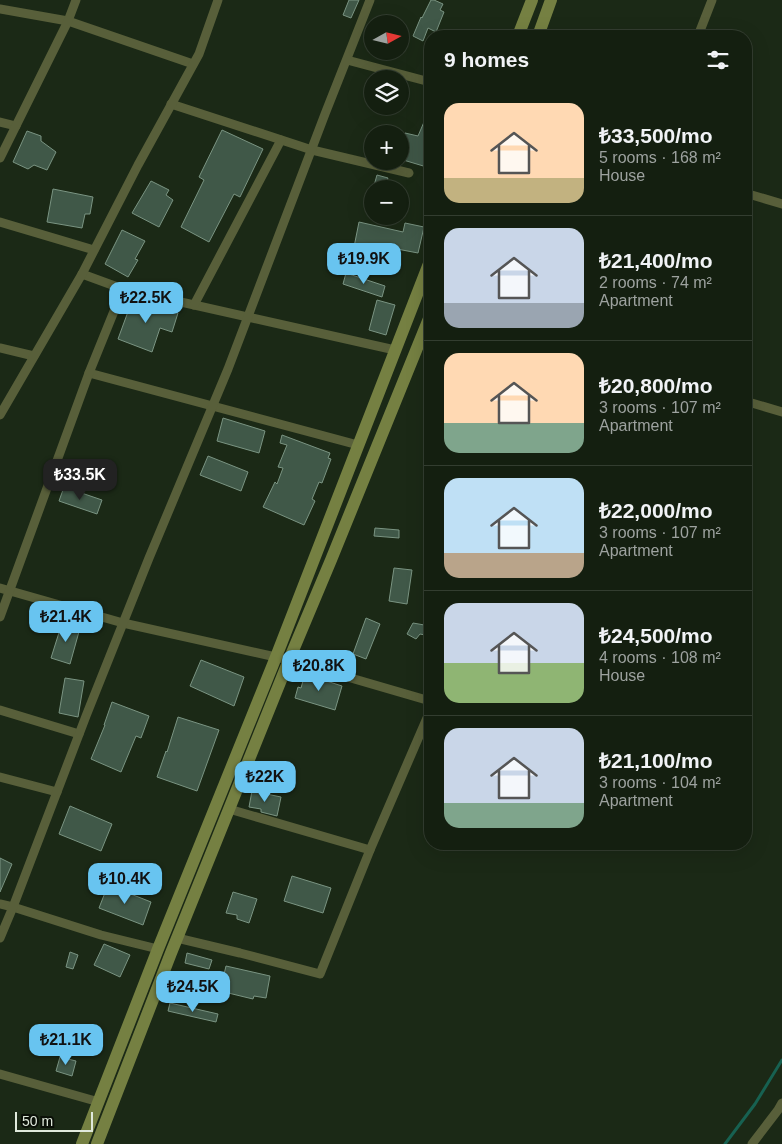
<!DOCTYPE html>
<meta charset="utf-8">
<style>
:root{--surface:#141f10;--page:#212c1e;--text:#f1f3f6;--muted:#9da29f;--line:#333d30;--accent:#68c4f0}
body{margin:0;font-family:Arial,sans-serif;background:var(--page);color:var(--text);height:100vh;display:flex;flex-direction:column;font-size:19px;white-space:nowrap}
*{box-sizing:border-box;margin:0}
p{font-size:16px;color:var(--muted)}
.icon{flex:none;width:28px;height:28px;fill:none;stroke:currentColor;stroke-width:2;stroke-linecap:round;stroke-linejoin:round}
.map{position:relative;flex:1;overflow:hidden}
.sheet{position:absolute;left:424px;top:30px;width:328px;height:820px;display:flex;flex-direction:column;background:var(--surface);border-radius:20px;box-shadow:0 5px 20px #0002,0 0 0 1px var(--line)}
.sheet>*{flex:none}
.needle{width:32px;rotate:82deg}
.buttons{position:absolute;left:364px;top:15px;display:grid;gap:10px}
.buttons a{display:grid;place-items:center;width:45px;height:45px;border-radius:50%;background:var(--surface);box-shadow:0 5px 20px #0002,0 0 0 1px var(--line);font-size:25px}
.scale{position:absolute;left:15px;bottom:12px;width:78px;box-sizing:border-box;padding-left:5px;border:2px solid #e0e9dc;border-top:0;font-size:14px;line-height:18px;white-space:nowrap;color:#e0e9dc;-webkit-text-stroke:4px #0a0f07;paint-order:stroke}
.price{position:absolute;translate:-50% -42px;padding:0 11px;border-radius:10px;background:var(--accent);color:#111;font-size:16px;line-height:32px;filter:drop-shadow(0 1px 2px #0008)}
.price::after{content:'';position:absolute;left:50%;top:30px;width:15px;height:11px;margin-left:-8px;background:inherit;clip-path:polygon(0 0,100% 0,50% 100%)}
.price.current{background:#222;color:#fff}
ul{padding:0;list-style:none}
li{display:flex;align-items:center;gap:15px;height:125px;padding:0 20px}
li+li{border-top:1px solid var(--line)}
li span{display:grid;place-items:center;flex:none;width:140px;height:100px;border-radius:15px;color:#555}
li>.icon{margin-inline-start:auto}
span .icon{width:60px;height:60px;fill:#fffc;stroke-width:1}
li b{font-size:21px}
h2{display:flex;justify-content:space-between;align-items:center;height:60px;padding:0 20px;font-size:21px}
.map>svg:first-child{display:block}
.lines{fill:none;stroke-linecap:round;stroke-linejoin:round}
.stream{stroke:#176151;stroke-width:3}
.building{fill:#405848;stroke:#7a9482}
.street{stroke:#585f3a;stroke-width:9}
.secondary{stroke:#758042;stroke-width:12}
</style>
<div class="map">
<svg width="782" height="1144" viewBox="0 0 782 1144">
<rect width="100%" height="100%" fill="#1b2916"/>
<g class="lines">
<path class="stream" d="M725,1144L755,1104L782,1060"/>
</g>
<g class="building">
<path d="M349,0H359L351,18L343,15Z"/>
<path d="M431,0H434L443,4L440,10L444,12L436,32L428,28L423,41L413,36L421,17L422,18Z"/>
<path d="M430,108V168L400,159V151L405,133L418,136Z"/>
<path d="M222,130L263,149L240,197L234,194L209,242L181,227L204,180L199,177Z"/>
<path d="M27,131L41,136V141L56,152L47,170L34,165L28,169L13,162Z"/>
<path d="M377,175L388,178L384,189H373Z"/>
<path d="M151,181L169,190L166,195L173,200L159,227L132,213Z"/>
<path d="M53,189L93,197L90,214H85L82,228L47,222Z"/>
<path d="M359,222L403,232L405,223L424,227L418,253L397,249L396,256L354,247Z"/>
<path d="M122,230L145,241L135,259L138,260L128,277L105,264Z"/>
<path d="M346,273L385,286L382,297L343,284Z"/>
<path d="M133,298L178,313L172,332L160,328L152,352L118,339Z"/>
<path d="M377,300L395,305L386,335L369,330Z"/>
<path d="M223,418L265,431L259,453L217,441Z"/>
<path d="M282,435L330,453L328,458L331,459L322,483L319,482L312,499L315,501L304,525L263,507L275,482L277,484L283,468L278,467L287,445L280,443Z"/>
<path d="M208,456L248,472L241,491L200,475Z"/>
<path d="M64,487L102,500L97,514L59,501Z"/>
<path d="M375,528L399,530V538L374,536Z"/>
<path d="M394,568L412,570L407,604L389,601Z"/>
<path d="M366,618L380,624L366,659L353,654Z"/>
<path d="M62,623L80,628L70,664L51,658Z"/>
<path d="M413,623L430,626V636L420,634L416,639L407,634Z"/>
<path d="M201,660L244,677L234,706L190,686Z"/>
<path d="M305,674L342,686L335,710L295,698L298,687L301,688Z"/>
<path d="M65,678L84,681L78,717L59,713Z"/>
<path d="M112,702L149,716L141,738L136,736L121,772L91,759L105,725H104Z"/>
<path d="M178,717L219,730L197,791L157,777L166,751L167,752Z"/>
<path d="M252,791L281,797L277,816L261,812V809L249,807Z"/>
<path d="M70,806L112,824L101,851L59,834Z"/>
<path d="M0,858L12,864L0,892Z"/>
<path d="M292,876L331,888L323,913L284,901Z"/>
<path d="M108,885L151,902L143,925L99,908Z"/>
<path d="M233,892L257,899L249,923L237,919V915L226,913Z"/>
<path d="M104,944L130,955L120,977L94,965Z"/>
<path d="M70,952L78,955L73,969L66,967Z"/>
<path d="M187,953L212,960L209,969L185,963Z"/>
<path d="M226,966L270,976L266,998L254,996L253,999L220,991Z"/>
<path d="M170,1003L218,1014L216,1022L168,1011Z"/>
<path d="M60,1057L76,1061L72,1076L56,1071Z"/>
</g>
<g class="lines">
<g class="street">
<path d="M0,9L68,21L193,64"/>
<path d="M698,36L712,0"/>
<path d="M347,60L430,82"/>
<path d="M171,104L312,150L409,173"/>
<path d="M0,122L16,126"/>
<path d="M0,158L68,21L76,0"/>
<path d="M745,193L782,204"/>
<path d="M0,222L94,250"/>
<path d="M82,274L123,289L395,350"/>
<path d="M194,305L281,140"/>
<path d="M0,348L34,356"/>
<path d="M89,373L358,445"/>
<path d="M745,401L782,412"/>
<path d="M0,415L82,274L138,165L199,54L218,0"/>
<path d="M0,588L123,623L289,660L430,701"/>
<path d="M0,617L89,373L123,289"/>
<path d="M0,710L79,734"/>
<path d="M0,777L57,792"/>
<path d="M229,809L370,850"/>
<path d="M0,904L13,907L101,935L158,949"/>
<path d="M0,938L13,907L86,716L149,558L228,369L325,114L370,0"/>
<path d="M177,938L240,953L320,974L370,850L430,711"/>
<path d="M0,1074L99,1102"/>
<path d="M752,1144L778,1110L782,1103"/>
</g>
<g class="secondary">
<path d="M518,36L532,0"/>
<path d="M538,36L551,0"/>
<path d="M82,1144L158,949L276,657L430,261"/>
<path d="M97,1144L171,953L213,849L289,660L331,560L430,316"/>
</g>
</g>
</svg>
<div class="buttons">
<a><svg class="needle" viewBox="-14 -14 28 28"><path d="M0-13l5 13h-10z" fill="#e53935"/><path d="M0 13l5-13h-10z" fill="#9da29f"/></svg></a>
<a><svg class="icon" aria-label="layers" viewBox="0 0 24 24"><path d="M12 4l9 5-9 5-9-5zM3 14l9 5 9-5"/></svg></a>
<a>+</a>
<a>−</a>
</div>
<div class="scale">50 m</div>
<b class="price" style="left:364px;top:285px">₺19.9K</b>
<b class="price" style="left:146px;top:324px">₺22.5K</b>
<b class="price current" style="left:80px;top:501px">₺33.5K</b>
<b class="price" style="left:66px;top:643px">₺21.4K</b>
<b class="price" style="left:319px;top:692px">₺20.8K</b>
<b class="price" style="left:265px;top:803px">₺22K</b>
<b class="price" style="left:125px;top:905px">₺10.4K</b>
<b class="price" style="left:193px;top:1013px">₺24.5K</b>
<b class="price" style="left:66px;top:1066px">₺21.1K</b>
<section class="sheet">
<h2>9 homes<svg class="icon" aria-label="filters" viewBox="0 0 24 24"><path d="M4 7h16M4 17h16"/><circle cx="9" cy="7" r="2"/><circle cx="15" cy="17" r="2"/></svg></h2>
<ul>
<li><span style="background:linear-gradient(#ffd9b3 75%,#c2b280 0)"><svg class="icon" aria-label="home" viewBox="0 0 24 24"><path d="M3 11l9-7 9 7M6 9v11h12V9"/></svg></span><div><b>₺33,500/mo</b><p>5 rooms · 168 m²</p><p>House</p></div></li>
<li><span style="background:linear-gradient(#c9d6e8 75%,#9aa5b1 0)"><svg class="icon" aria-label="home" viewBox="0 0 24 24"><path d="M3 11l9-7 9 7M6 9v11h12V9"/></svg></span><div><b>₺21,400/mo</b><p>2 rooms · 74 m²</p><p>Apartment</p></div></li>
<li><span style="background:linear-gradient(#ffd9b3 70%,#7fa58c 0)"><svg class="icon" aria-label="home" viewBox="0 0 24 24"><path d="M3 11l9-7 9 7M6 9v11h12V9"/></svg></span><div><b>₺20,800/mo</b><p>3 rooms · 107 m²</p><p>Apartment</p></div></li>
<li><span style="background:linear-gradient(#bfe0f5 75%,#b9a48a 0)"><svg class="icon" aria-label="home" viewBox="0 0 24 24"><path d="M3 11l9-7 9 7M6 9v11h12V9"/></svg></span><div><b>₺22,000/mo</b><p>3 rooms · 107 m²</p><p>Apartment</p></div></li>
<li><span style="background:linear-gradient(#c9d6e8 60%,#8fb573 0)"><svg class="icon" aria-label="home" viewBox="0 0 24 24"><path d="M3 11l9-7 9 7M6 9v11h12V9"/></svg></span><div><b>₺24,500/mo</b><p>4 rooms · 108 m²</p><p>House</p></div></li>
<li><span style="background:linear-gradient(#c9d6e8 75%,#7fa58c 0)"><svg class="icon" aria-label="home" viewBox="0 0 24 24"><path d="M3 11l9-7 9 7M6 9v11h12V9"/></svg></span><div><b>₺21,100/mo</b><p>3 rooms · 104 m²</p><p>Apartment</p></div></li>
</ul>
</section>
</div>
